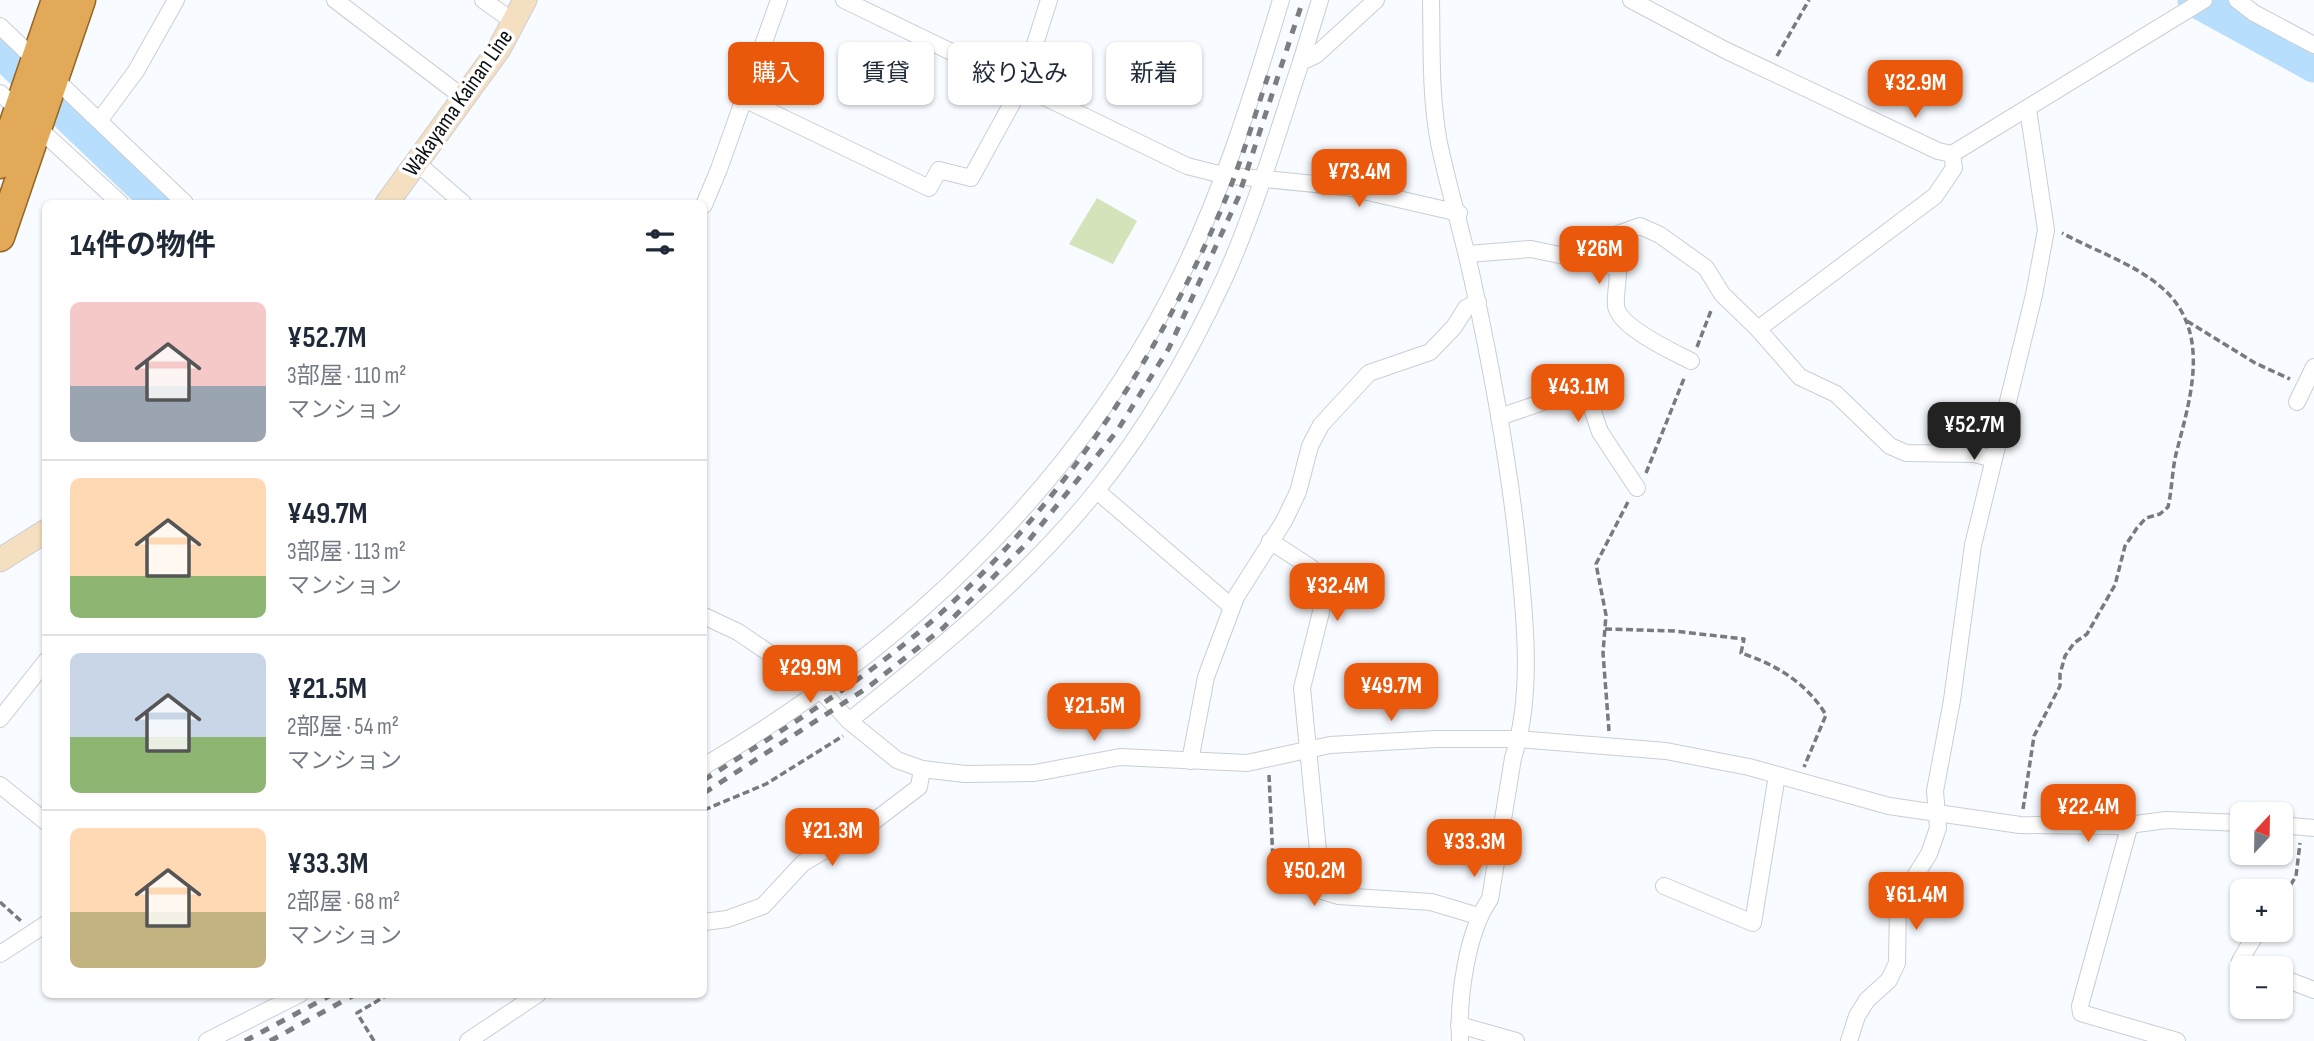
<!DOCTYPE html>
<html lang="ja">
<meta charset="utf-8">
<style>
:root{--surface:#fff;--page:#f2f2f3;--text:#1f2937;--muted:#747a83;--line:#e0e1e3;--accent:#ea580c}
body{margin:0;font-family:"Sofia Sans Condensed","Noto Sans JP",sans-serif;background:var(--page);color:var(--text);height:100vh;display:flex;flex-direction:column;font-size:26px;white-space:nowrap}
*{box-sizing:border-box;margin:0}
p{font-size:23px;color:var(--muted)}
.icon{flex:none;width:38px;height:38px;fill:none;stroke:currentColor;stroke-width:2;stroke-linecap:round;stroke-linejoin:round}
.map{position:relative;flex:1;overflow:hidden}
.side{position:absolute;left:42px;top:200px;width:665px;height:798px;display:flex;flex-direction:column;background:var(--surface);border-radius:10px;box-shadow:0 2px 5px #0004}
.side>*{flex:none}
.guide{position:absolute;left:728px;top:42px;width:665px;height:63px;display:flex;gap:14px}
.needle{width:46px;rotate:22deg}
.fabs{position:absolute;left:2230px;top:802px;display:grid;gap:14px}
.fabs a{display:grid;place-items:center;width:63px;height:63px;border-radius:10px;background:var(--surface);box-shadow:0 2px 5px #0004;font-size:35px}
.price{position:absolute;translate:-50% -60px;padding:0 16px;border-radius:14px;background:var(--accent);color:#fff;font-size:23px;line-height:46px;filter:drop-shadow(0 2px 4px #0008)}
.price::after{content:'';position:absolute;left:50%;top:42px;width:21px;height:16px;margin-left:-10px;background:inherit;clip-path:polygon(0 0,100% 0,50% 100%)}
.price.active{background:#222;color:#fff}
ul{padding:0;list-style:none}
li{display:flex;align-items:center;gap:21px;height:175px;padding:0 28px}
li+li{border-top:2px solid var(--line)}
li span{display:grid;place-items:center;flex:none;width:196px;height:140px;border-radius:10px;color:#555}
li>.icon{margin-inline-start:auto}
span .icon{width:84px;height:84px;fill:#fffc;stroke-width:1}
li b{font-size:30px}
h2{display:flex;justify-content:space-between;align-items:center;height:84px;padding:0 28px;font-size:30px}
.pill{padding:0 24px;border-radius:10px;background:var(--surface);box-shadow:0 2px 5px #0004;font-size:24px;line-height:63px}
.pill.active{background:var(--accent);color:#fff}
.map>svg:first-child{display:block}
.green{fill:#d5e3ba}
.water{fill:#b7defc}
.lines{fill:none;stroke-linecap:round;stroke-linejoin:round}
.river{stroke:#b7defc;stroke-width:33}
.minor-casing{stroke:#caced5;stroke-width:18}
.secondary-casing{stroke:#caced5;stroke-width:25}
.trunk-casing{stroke:#926624;stroke-width:31}
.path{stroke:#787a7d;stroke-width:3.5;stroke-dasharray:7 3.5;stroke-linecap:butt}
.minor{stroke:#fff;stroke-width:16}
.secondary{stroke:#f4dfc1;stroke-width:23}
.trunk{stroke:#e2aa58;stroke-width:28}
.rail{stroke:#7b7d80;stroke-width:5;stroke-dasharray:9 9;stroke-linecap:butt}
.labels{text-anchor:middle;dominant-baseline:central;stroke-width:7;stroke-linejoin:round;paint-order:stroke}
.street-label{font-size:23px;fill:#0d0e10;stroke:#fff}
</style>
<div class="map">
<svg width="2314" height="1041" viewBox="0 0 2314 1041">
<rect width="100%" height="100%" fill="#f8fbff"/>
<path class="green" d="M1097,198L1137,221L1113,264L1069,244Z"/>
<path class="water" d="M0,37L173,203H135L0,74Z"/>
<g class="lines">
<path class="river" d="M2194,0L2314,66"/>
<defs>
<g id="minor">
<path d="M335,0L464,98"/>
<path d="M483,0L514,22"/>
<path d="M844,0L1187,166L1223,175L1346,187L1459,213"/>
<path d="M1431,0C1432,48 1430,95 1439,143C1449,191 1464,238 1474,287C1494,380 1511,474 1520,569C1526,630 1532,699 1513,758L1490,899C1466,933 1458,1000 1460,1041"/>
<path d="M1631,0L1725,50L1938,151L1952,154L2204,0"/>
<path d="M2237,0L2254,13L2314,45"/>
<path d="M0,26L99,121L136,71L176,0"/>
<path d="M1301,62L1320,0"/>
<path d="M0,93L120,203"/>
<path d="M742,98L929,188L939,170L971,178L1022,85L1049,0"/>
<path d="M99,121L185,203"/>
<path d="M417,163L463,203"/>
<path d="M704,205L719,169L779,0"/>
<path d="M1468,254L1531,249L1612,266L1618,272C1618,283 1615,295 1616,306C1619,327 1673,352 1691,361"/>
<path d="M1585,259L1601,240L1640,226L1660,235L1706,268L1722,294L1758,329L1935,196L1954,168L1952,154"/>
<path d="M1758,329L1800,377L1836,394L1890,446L1906,453L1974,454L1994,459"/>
<path d="M2297,402L2314,367"/>
<path d="M1499,417L1585,388L1600,432L1637,488"/>
<path d="M1097,491L1232,607"/>
<path d="M1270,541L1310,567L1320,575L1323,584L1321,612L1302,688L1322,891L1339,896L1431,902L1478,916"/>
<path d="M704,616L738,632L815,684L849,721L897,760L922,769L965,774L1035,773L1120,757L1247,763L1330,745L1436,739H1519L1666,751L1749,767L1889,806L2020,825L2121,826L2166,820L2242,823"/>
<path d="M0,719L46,661"/>
<path d="M849,721C937,651 1027,578 1097,490C1148,427 1191,351 1225,277C1256,208 1277,134 1301,62L1316,55L1376,0"/>
<path d="M1190,761L1206,677L1236,597L1284,521L1298,492L1310,446L1321,425L1369,373L1430,352L1454,327L1466,308L1478,302"/>
<path d="M704,766C896,653 1067,496 1170,297C1219,204 1251,100 1281,0"/>
<path d="M0,785L46,822"/>
<path d="M2130,824L2080,1006L2081,1013L2177,1041"/>
<path d="M2280,825L2314,828"/>
<path d="M1664,886L1753,923L1777,775"/>
<path d="M704,922L727,919L763,906L803,863L873,822L919,787L922,769"/>
<path d="M2257,932L2240,961L2258,968"/>
<path d="M0,954L46,924"/>
<path d="M2280,977L2314,990"/>
<path d="M1459,1025L1516,1041"/>
<path d="M207,1041L300,994"/>
<path d="M468,1041L538,994"/>
<path d="M1849,1041L1857,1016L1867,1000L1889,980L1897,963L1898,903L1929,854L1938,828L1935,791L1952,700L1973,545L2034,295L2046,230L2028,109"/>
</g>
<g id="secondary">
<path d="M387,203L499,49L525,0"/>
<path d="M0,560L46,531"/>
</g>
<g id="trunk">
<path d="M0,164L56,0"/>
<path d="M0,237L81,0"/>
</g>
</defs>
<use href="#minor" class="minor-casing"/>
<use href="#secondary" class="secondary-casing"/>
<use href="#trunk" class="trunk-casing"/>
<g class="path">
<path d="M1777,56L1809,0"/>
<path d="M2187,321L2255,363L2290,379"/>
<path d="M1697,347L1712,308"/>
<path d="M1646,473L1685,376"/>
<path d="M1605,629L1674,631L1744,639L1741,653C1775,664 1807,683 1826,715L1804,767"/>
<path d="M1609,731L1603,653L1606,615L1596,564L1629,500"/>
<path d="M1269,775L1273,861"/>
<path d="M2023,809L2034,736L2060,686V674L2065,656L2074,643L2087,634L2115,585L2125,546L2137,528L2146,518L2160,514L2168,507C2172,490 2172,471 2176,454C2190,399 2213,331 2161,287C2135,264 2093,250 2062,233"/>
<path d="M704,810L766,784L843,736"/>
<path d="M0,902L21,921"/>
<path d="M2280,903L2296,876L2300,843"/>
<path d="M374,1041L357,1013L389,994"/>
</g>
<use href="#minor" class="minor"/>
<use href="#secondary" class="secondary"/>
<use href="#trunk" class="trunk"/>
<g class="rail">
<path d="M704,780C785,728 869,678 941,613C1067,499 1161,353 1226,198C1243,157 1255,114 1269,73"/>
<path d="M704,793L867,688L943,628L1025,545L1117,431L1169,348L1238,198L1303,0"/>
<path d="M245,1041L333,994"/>
<path d="M270,1041L356,994"/>
</g>
</g>
<g class="labels">
<g class="street-label">
<text transform="translate(458 103) rotate(-55)">Wakayama Kainan Line</text>
</g>
</g>
</svg>
<div class="fabs">
<a><svg class="needle" viewBox="-14 -14 28 28"><path d="M0-13l5 13h-10z" fill="#e53935"/><path d="M0 13l5-13h-10z" fill="#747a83"/></svg></a>
<a>+</a>
<a>−</a>
</div>
<b class="price" style="left:1915px;top:120px">¥32.9M</b>
<b class="price" style="left:1359px;top:209px">¥73.4M</b>
<b class="price" style="left:1599px;top:286px">¥26M</b>
<b class="price" style="left:1578px;top:424px">¥43.1M</b>
<b class="price active" style="left:1974px;top:462px">¥52.7M</b>
<b class="price" style="left:1337px;top:623px">¥32.4M</b>
<b class="price" style="left:810px;top:705px">¥29.9M</b>
<b class="price" style="left:1391px;top:723px">¥49.7M</b>
<b class="price" style="left:1094px;top:743px">¥21.5M</b>
<b class="price" style="left:2088px;top:844px">¥22.4M</b>
<b class="price" style="left:832px;top:868px">¥21.3M</b>
<b class="price" style="left:1474px;top:879px">¥33.3M</b>
<b class="price" style="left:1314px;top:908px">¥50.2M</b>
<b class="price" style="left:1916px;top:932px">¥61.4M</b>
<div class="guide">
<a class="pill active">購入</a>
<a class="pill">賃貸</a>
<a class="pill">絞り込み</a>
<a class="pill">新着</a>
</div>
<section class="side">
<h2>14件の物件<svg class="icon" aria-label="filters" viewBox="0 0 24 24"><path d="M4 7h16M4 17h16"/><circle cx="9" cy="7" r="2"/><circle cx="15" cy="17" r="2"/></svg></h2>
<ul>
<li><span style="background:linear-gradient(#f6c9c9 60%,#9aa5b1 0)"><svg class="icon" aria-label="home" viewBox="0 0 24 24"><path d="M3 11l9-7 9 7M6 9v11h12V9"/></svg></span><div><b>¥52.7M</b><p>3部屋 · 110 m²</p><p>マンション</p></div></li>
<li><span style="background:linear-gradient(#ffd9b3 70%,#8fb573 0)"><svg class="icon" aria-label="home" viewBox="0 0 24 24"><path d="M3 11l9-7 9 7M6 9v11h12V9"/></svg></span><div><b>¥49.7M</b><p>3部屋 · 113 m²</p><p>マンション</p></div></li>
<li><span style="background:linear-gradient(#c9d6e8 60%,#8fb573 0)"><svg class="icon" aria-label="home" viewBox="0 0 24 24"><path d="M3 11l9-7 9 7M6 9v11h12V9"/></svg></span><div><b>¥21.5M</b><p>2部屋 · 54 m²</p><p>マンション</p></div></li>
<li><span style="background:linear-gradient(#ffd9b3 60%,#c2b280 0)"><svg class="icon" aria-label="home" viewBox="0 0 24 24"><path d="M3 11l9-7 9 7M6 9v11h12V9"/></svg></span><div><b>¥33.3M</b><p>2部屋 · 68 m²</p><p>マンション</p></div></li>
</ul>
</section>
</div>
